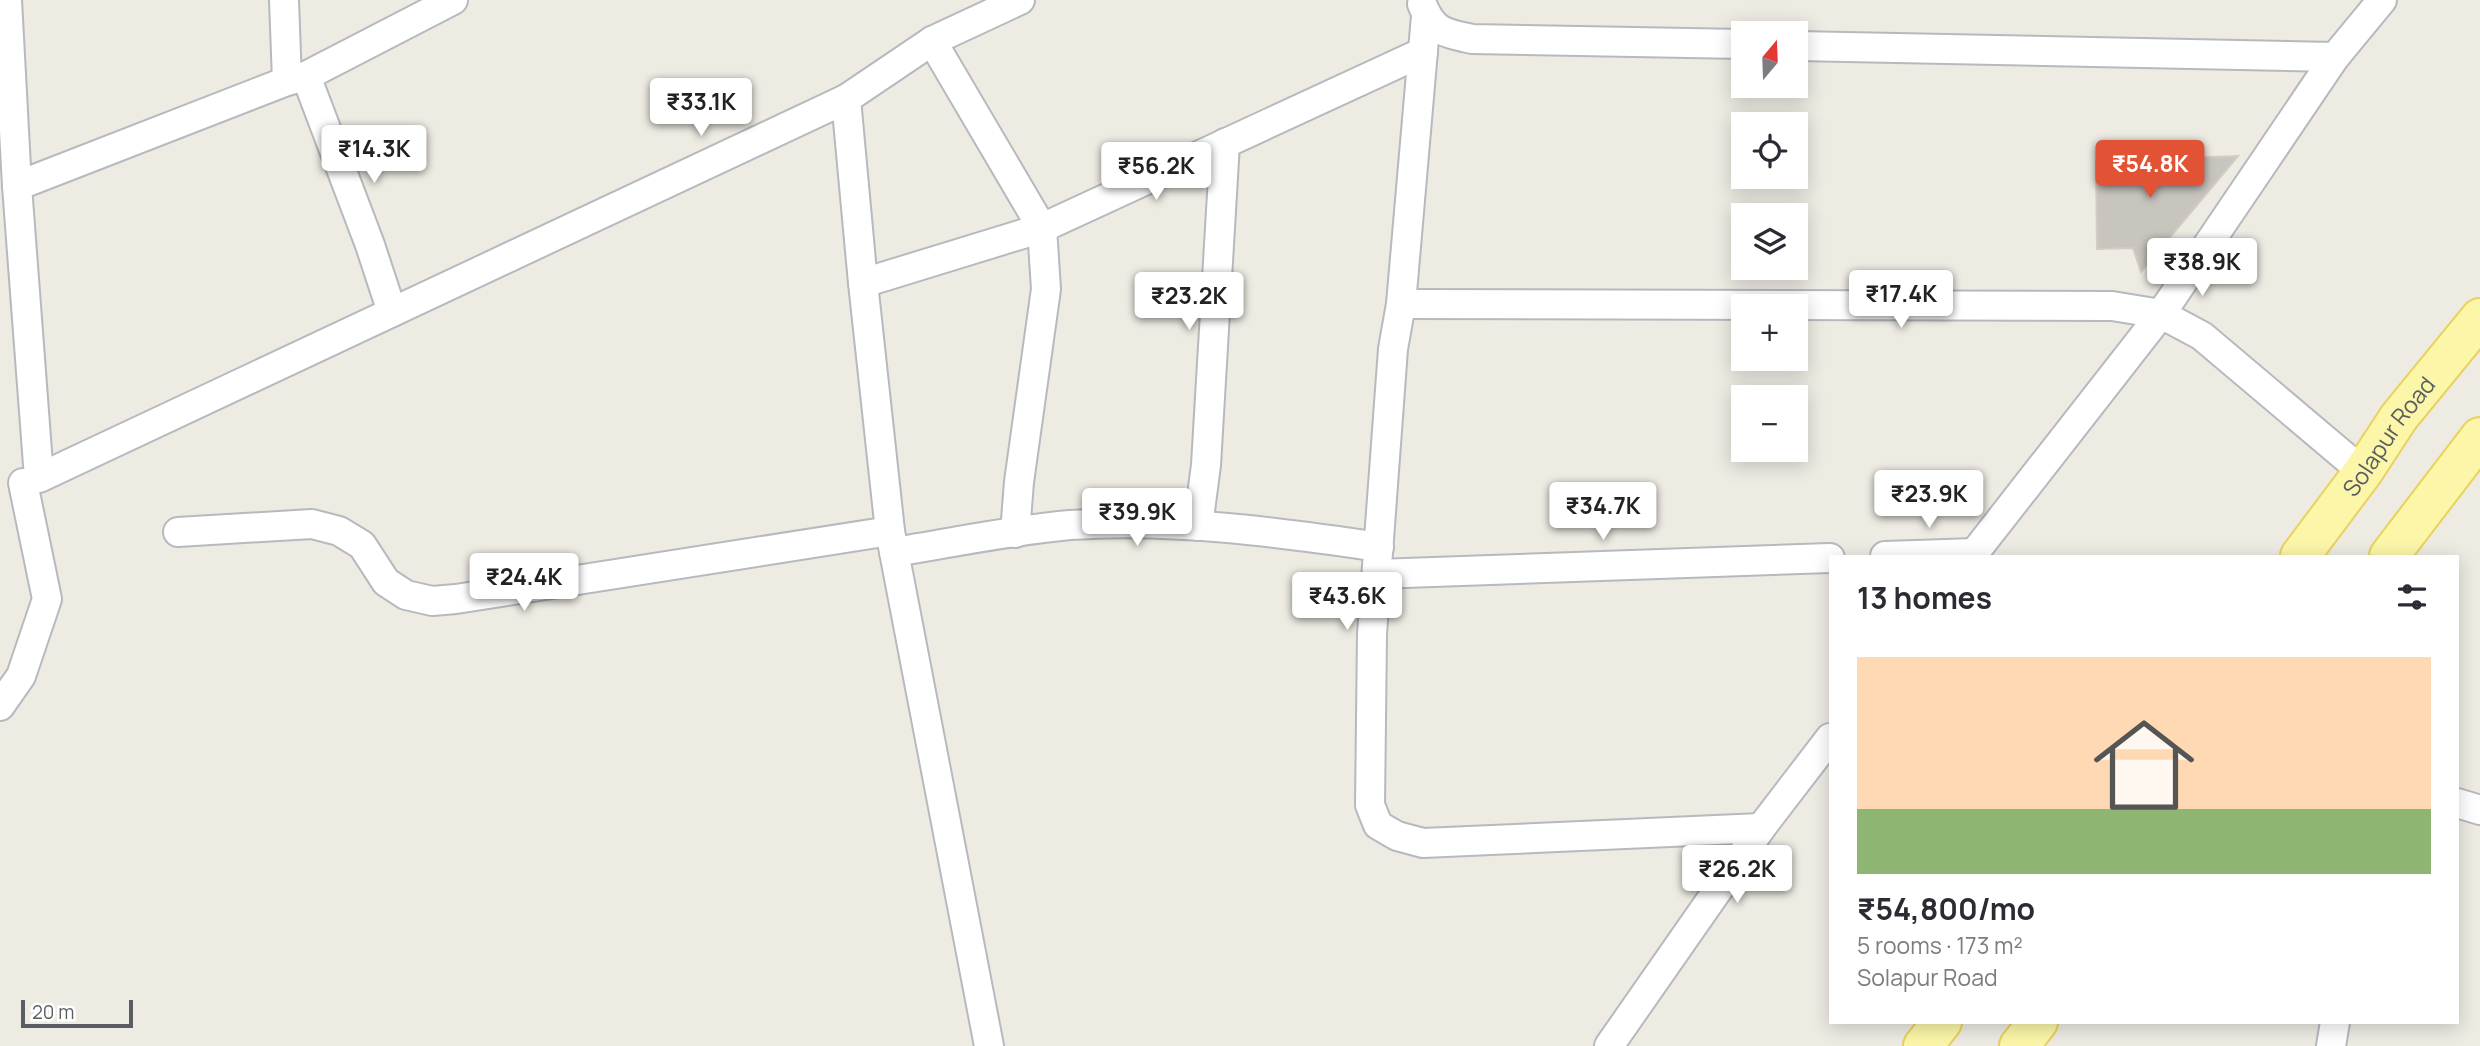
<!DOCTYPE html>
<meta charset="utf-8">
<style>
:root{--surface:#fff;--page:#f2f2f3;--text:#2b2b33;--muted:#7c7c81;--line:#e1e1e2;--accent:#e15334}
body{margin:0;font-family:Manrope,sans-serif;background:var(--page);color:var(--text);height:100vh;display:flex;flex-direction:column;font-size:26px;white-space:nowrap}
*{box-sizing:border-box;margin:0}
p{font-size:23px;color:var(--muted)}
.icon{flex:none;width:38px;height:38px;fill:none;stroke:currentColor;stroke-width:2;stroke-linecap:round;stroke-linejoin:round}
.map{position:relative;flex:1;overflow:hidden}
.panel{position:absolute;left:1829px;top:555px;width:630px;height:469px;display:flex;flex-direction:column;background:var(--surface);border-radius:0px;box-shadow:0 4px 18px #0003}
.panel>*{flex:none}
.needle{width:46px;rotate:19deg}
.tools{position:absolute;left:1731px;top:21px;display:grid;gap:14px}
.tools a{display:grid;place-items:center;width:77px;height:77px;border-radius:0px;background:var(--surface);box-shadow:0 4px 18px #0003;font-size:35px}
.scale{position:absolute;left:21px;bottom:18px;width:112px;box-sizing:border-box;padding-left:7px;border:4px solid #5a5d62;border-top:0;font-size:19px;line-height:24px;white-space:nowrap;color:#5a5d62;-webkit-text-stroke:5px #fff;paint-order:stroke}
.price{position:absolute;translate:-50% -60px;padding:0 16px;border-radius:7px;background:#fff;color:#222;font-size:23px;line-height:46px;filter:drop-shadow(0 2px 4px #0008)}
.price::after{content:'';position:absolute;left:50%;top:42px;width:21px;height:16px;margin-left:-10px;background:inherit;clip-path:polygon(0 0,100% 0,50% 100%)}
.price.selected{background:var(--accent);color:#fff}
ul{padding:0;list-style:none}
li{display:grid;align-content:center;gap:14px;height:371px;padding:0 28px}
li+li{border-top:2px solid var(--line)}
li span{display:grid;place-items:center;height:217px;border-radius:0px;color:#555}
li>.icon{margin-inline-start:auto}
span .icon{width:126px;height:126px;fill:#fffc;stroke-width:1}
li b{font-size:30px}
h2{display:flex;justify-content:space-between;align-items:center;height:84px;padding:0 28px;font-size:30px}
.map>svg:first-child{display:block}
.building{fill:#c8c5bf;stroke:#d1cdc1;stroke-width:2}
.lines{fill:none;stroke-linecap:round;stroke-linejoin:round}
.minor-casing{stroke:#b7b9be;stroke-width:32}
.primary-casing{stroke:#ead15d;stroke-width:42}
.minor{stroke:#fff;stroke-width:28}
.primary{stroke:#fbf6a8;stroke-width:38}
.labels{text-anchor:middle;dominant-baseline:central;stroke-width:7;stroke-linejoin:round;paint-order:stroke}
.street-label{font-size:23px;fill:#5a5d62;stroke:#fff}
</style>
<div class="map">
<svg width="2480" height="1046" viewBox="0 0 2480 1046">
<rect width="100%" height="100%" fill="#edebe2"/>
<path class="building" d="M2238,156L2141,272L2133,248L2097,249L2096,161Z"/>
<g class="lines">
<defs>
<g id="minor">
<path d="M7,0L17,186L39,478L846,99L863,283L890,531L989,1046"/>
<path d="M284,0L287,81"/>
<path d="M1422,4C1433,32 1445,33 1472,39L1743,44"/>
<path d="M1426,16L1401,304L1393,349L1372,634L1370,805L1378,825L1397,836L1423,843L1761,828"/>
<path d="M932,41L1042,228L1046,289L1019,482L1015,533"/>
<path d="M1796,46L2335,57"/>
<path d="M306,76L370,245L392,312"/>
<path d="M846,99L932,41L1020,0"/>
<path d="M17,186L287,81L306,76L453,0"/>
<path d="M863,283L1042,228L1423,52"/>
<path d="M1401,304L2112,306L2161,314L2202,336L2363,472"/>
<path d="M1198,526L1206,465L1225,143"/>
<path d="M178,532L312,524L339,531L362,545L386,582L406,595L432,601L456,599L890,531"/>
<path d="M894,552C951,543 1013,530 1070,525C1173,518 1277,532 1379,547"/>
<path d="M1885,556L1975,553"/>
<path d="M1972,556L2161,314L2335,57L2382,0"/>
<path d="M1377,574L1830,558"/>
<path d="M0,706L21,676L47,599L23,483"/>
<path d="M2457,803L2480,810"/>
<path d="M1609,1046L1761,828L1830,738"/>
<path d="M2331,1046L2335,1022"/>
</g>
<g id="primary">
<path id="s1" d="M2300,556L2363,472L2399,417L2480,318"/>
<path d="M2389,556L2480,437"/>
<path d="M1923,1046L1942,1022"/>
<path d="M2019,1046L2038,1022"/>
</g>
</defs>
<use href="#minor" class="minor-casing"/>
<use href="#primary" class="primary-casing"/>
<use href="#minor" class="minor"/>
<use href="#primary" class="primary"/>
</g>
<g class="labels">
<g class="street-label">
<text stroke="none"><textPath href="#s1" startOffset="149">Solapur Road</textPath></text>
</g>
</g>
</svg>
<div class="tools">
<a><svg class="needle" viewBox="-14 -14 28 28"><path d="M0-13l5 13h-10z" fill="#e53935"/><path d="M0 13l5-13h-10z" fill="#7c7c81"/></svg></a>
<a><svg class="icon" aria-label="locate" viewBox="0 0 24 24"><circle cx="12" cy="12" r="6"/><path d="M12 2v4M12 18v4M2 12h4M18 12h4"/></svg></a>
<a><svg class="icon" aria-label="layers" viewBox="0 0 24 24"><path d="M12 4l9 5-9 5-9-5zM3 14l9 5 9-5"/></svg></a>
<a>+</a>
<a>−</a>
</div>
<div class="scale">20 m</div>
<b class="price" style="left:701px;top:138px">₹33.1K</b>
<b class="price" style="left:374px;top:185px">₹14.3K</b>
<b class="price selected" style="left:2150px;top:200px">₹54.8K</b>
<b class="price" style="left:1156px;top:202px">₹56.2K</b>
<b class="price" style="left:2202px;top:298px">₹38.9K</b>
<b class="price" style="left:1901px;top:330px">₹17.4K</b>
<b class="price" style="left:1189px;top:332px">₹23.2K</b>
<b class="price" style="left:1929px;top:530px">₹23.9K</b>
<b class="price" style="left:1603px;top:542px">₹34.7K</b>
<b class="price" style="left:1137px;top:548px">₹39.9K</b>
<b class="price" style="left:524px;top:613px">₹24.4K</b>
<b class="price" style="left:1347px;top:632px">₹43.6K</b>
<b class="price" style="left:1737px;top:905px">₹26.2K</b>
<section class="panel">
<h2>13 homes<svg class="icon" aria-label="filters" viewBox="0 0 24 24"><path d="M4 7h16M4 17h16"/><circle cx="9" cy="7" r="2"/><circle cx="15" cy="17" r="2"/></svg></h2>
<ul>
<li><span style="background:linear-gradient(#ffd9b3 70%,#8fb573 0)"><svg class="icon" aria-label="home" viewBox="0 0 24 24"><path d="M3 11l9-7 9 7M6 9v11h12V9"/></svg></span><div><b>₹54,800/mo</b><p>5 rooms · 173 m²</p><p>Solapur Road</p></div></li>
</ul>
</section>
</div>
